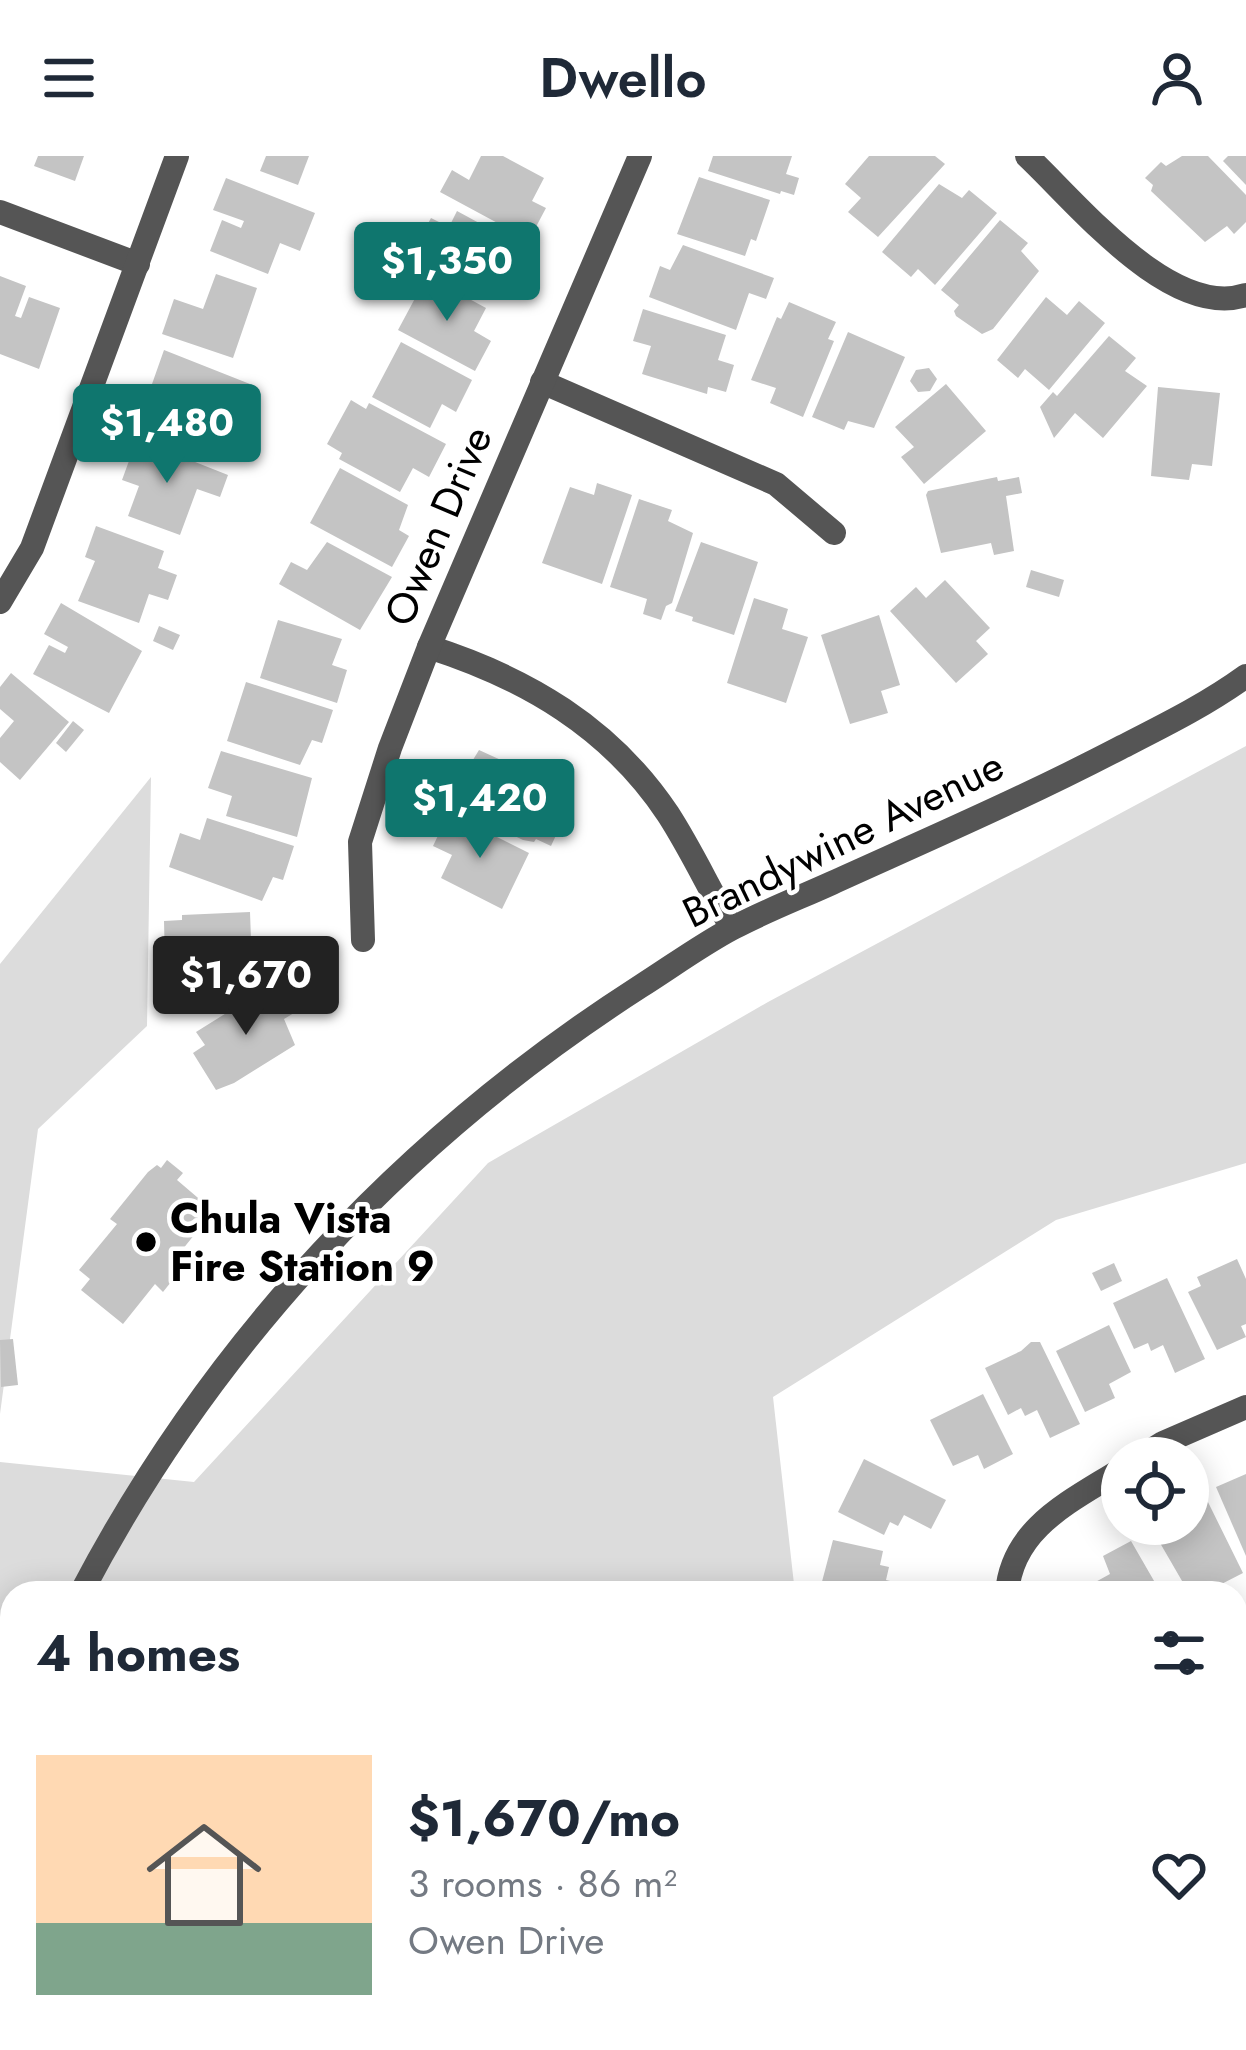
<!DOCTYPE html>
<meta charset="utf-8">
<style>
:root{--surface:#fff;--page:#f6f6f7;--text:#1f2937;--muted:#747a83;--accent:#0f766e}
body{margin:0;font-family:Jost,sans-serif;background:var(--page);color:var(--text);height:100vh;display:flex;flex-direction:column;font-size:45px;white-space:nowrap}
*{box-sizing:border-box;margin:0}
p{font-size:39px;color:var(--muted)}
.icon{flex:none;width:66px;height:66px;fill:none;stroke:currentColor;stroke-width:2;stroke-linecap:round;stroke-linejoin:round}
.map{position:relative;flex:1;overflow:hidden}
.drawer{position:absolute;left:0px;top:1425px;width:1248px;height:471px;display:flex;flex-direction:column;background:var(--surface);border-radius:36px 36px 0 0;box-shadow:0 6px 30px #0003}
.drawer>*{flex:none}
.buttons{position:absolute;left:1101px;top:1281px;display:grid;gap:24px}
.buttons a{display:grid;place-items:center;width:108px;height:108px;border-radius:50%;background:var(--surface);box-shadow:0 6px 30px #0003;font-size:60px}
.price{position:absolute;translate:-50% -102px;padding:0 27px;border-radius:12px;background:var(--accent);color:#fff;font-size:39px;line-height:78px;filter:drop-shadow(0 3px 6px #0008)}
.price::after{content:'';position:absolute;left:50%;top:72px;width:36px;height:27px;margin-left:-18px;background:inherit;clip-path:polygon(0 0,100% 0,50% 100%)}
.price.current{background:#222;color:#fff}
ul{padding:0;list-style:none}
li{display:flex;align-items:center;gap:36px;height:300px;padding:0 36px}
li span{display:grid;place-items:center;flex:none;width:336px;height:240px;border-radius:0px;color:#555}
li>.icon{margin-inline-start:auto}
span .icon{width:144px;height:144px;fill:#fffc;stroke-width:1}
li b{font-size:51px}
h2{display:flex;justify-content:space-between;align-items:center;height:144px;padding:0 36px;font-size:51px}
header{display:flex;justify-content:space-between;align-items:center;height:156px;padding:0 36px;background:var(--surface);font-size:54px;font-weight:600}
.map>svg:first-child{display:block}
.green{fill:#dcdcdc}
.building{fill:#c4c4c4}
.lines{fill:none;stroke-linecap:round;stroke-linejoin:round}
.minor{stroke:#555;stroke-width:24}
.tertiary{stroke:#555;stroke-width:24}
.poi-dot{fill:#000;stroke:#fff;stroke-width:4.5}
.labels{text-anchor:middle;dominant-baseline:central;stroke-width:9;stroke-linejoin:round;paint-order:stroke}
.street-label{font-size:42px;fill:#000;stroke:#fff}
.poi-label{font-size:42px;font-weight:bold;fill:#000;stroke:#fff;text-anchor:start}
</style>
<header><svg class="icon" aria-label="menu" viewBox="0 0 24 24"><path d="M4 6h16M4 12h16M4 18h16"/></svg>Dwello<svg class="icon" aria-label="person" viewBox="0 0 24 24"><circle cx="12" cy="8" r="4"/><path d="M4 21q1-7 8-7t8 7"/></svg></header>
<div class="map">
<svg width="1246" height="1894" viewBox="0 0 1246 1894">
<rect width="100%" height="100%" fill="#fff"/>
<g class="green">
<path d="M1246,590V1007L1056,1064L773,1241L795,1437H12V1589L0,1585V1306L194,1326L488,1007L768,846Z"/>
<path d="M151,621L147,870L38,973L0,1258V808Z"/>
<path d="M1236,1862L1246,1868V1894H268L273,1884H1236Z"/>
</g>
<g class="building">
<path d="M38,0H84L75,25L34,10Z"/>
<path d="M266,0H309L298,29L260,15Z"/>
<path d="M481,0H503L544,22L532,45L546,52L529,84L440,36L452,14L469,24Z"/>
<path d="M713,0H792L786,18L799,22L794,39L781,35L780,38L708,15Z"/>
<path d="M869,0H935L945,8L878,81L848,56L861,42L845,28Z"/>
<path d="M1182,0H1208L1246,39V66L1234,78L1227,70L1205,86L1151,35L1153,29L1145,22L1161,6L1166,10Z"/>
<path d="M1228,0H1246V29L1223,5Z"/>
<path d="M699,21L770,44L756,85L751,83L745,100L677,78Z"/>
<path d="M226,22L315,57L300,95L280,87L268,118L210,95L222,64L241,72L244,65L213,54Z"/>
<path d="M939,28L962,42L969,34L997,57L935,129L918,113L911,121L882,96Z"/>
<path d="M457,55L529,94L513,124L501,118L488,142L428,110L436,93L419,84L431,62L449,71Z"/>
<path d="M1000,64L1028,87L1021,95L1039,115L993,173L982,178L956,160L954,155L959,149L941,134Z"/>
<path d="M683,89L774,122L766,143L749,137L736,174L649,141L660,110L670,114Z"/>
<path d="M216,118L257,132L233,202L162,178L174,143L203,153Z"/>
<path d="M0,120L26,130L15,160L21,162L29,141L60,152L39,213L0,198Z"/>
<path d="M427,120L486,152L474,175L491,185L475,215L398,174Z"/>
<path d="M1046,141L1067,159L1079,145L1105,167L1049,234L1025,213L1018,222L997,204Z"/>
<path d="M789,146L836,166L828,183L834,185L803,261L770,247L776,232L751,224L777,161L781,163Z"/>
<path d="M643,153L726,179L718,204L734,209L726,236L708,231L707,238L642,218L651,190L633,185Z"/>
<path d="M848,176L905,201L874,272L848,265L844,274L812,261Z"/>
<path d="M1109,180L1136,202L1125,215L1147,230L1103,282L1075,257L1054,282L1040,251L1053,236L1057,240Z"/>
<path d="M401,186L472,224L456,256L442,248L430,272L372,241Z"/>
<path d="M164,194L255,230L249,249L238,245L226,275L214,271L207,290L146,269L158,237L173,242L175,237L152,228Z"/>
<path d="M929,212L937,223L930,235L918,236L910,225L916,214Z"/>
<path d="M946,228L986,275L924,328L901,301L914,291L895,271Z"/>
<path d="M1158,231L1220,237L1212,310L1192,308L1189,324L1151,320Z"/>
<path d="M351,244L366,253L369,247L446,288L429,321L413,312L400,336L339,303L342,297L327,288Z"/>
<path d="M137,283L228,319L220,341L197,333L180,379L128,360L139,330L122,324Z"/>
<path d="M340,312L408,349L399,374L409,380L392,411L310,367Z"/>
<path d="M997,321L998,325L1019,321L1022,337L1006,340L1014,395L994,399L991,387L941,397L926,339L928,335Z"/>
<path d="M597,327L632,339L602,428L542,407L570,331L594,339Z"/>
<path d="M639,343L672,354L668,365L693,377L672,447L666,450L661,464L643,458L647,443L610,431Z"/>
<path d="M96,370L164,395L158,412L177,419L168,444L149,438L139,467L78,445L95,405L85,401Z"/>
<path d="M327,386L392,421L360,474L279,428L291,406L307,414Z"/>
<path d="M701,386L758,406L734,479L692,465L693,461L675,455Z"/>
<path d="M1031,414L1064,424L1059,441L1026,431Z"/>
<path d="M945,424L990,472L976,485L988,498L956,527L890,455L916,431L926,442Z"/>
<path d="M754,442L788,453L782,473L808,481L786,547L727,527Z"/>
<path d="M61,447L142,495L109,557L33,518L49,489L65,497L68,491L44,478Z"/>
<path d="M879,459L900,529L881,535L888,557L850,568L821,479Z"/>
<path d="M278,464L342,483L332,509L347,514L337,547L260,522Z"/>
<path d="M159,470L180,479L173,494L153,485Z"/>
<path d="M11,517L69,566L20,624L0,606V582L14,565L0,553V531Z"/>
<path d="M246,526L333,554L322,587L312,584L300,609L227,585Z"/>
<path d="M73,565L84,574L66,596L56,587Z"/>
<path d="M479,594L560,631L571,647L551,690L536,683L534,686L523,684L438,643L453,612L465,617Z"/>
<path d="M221,595L312,622L297,681L226,660L232,640L208,632Z"/>
<path d="M449,657L529,697L502,753L441,722L452,699L433,690Z"/>
<path d="M207,662L294,690L283,724L273,721L262,745L169,711L180,677L200,684Z"/>
<path d="M250,756L251,784L271,783L273,818L184,821V805L165,806L164,765L182,764V759Z"/>
<path d="M276,826L294,857L284,863L295,889L234,927L216,934L193,897L205,889L196,876Z"/>
<path d="M167,1004L183,1017L177,1024L211,1053L204,1061L207,1063L174,1104L183,1111L163,1136L155,1128L123,1168L81,1134L90,1123L79,1114L117,1068L110,1063L148,1016L157,1009L161,1012Z"/>
<path d="M1237,1103L1246,1123V1168L1241,1170L1246,1181L1217,1194L1188,1136L1201,1130L1197,1121Z"/>
<path d="M1114,1107L1122,1125L1101,1135L1092,1117Z"/>
<path d="M1167,1122L1205,1203L1175,1217L1163,1189L1151,1195L1148,1187L1134,1193L1113,1147Z"/>
<path d="M1109,1169L1131,1216L1109,1228L1115,1242L1085,1256L1056,1195Z"/>
<path d="M13,1183L18,1229L1,1231L0,1184Z"/>
<path d="M1031,1186H1040L1080,1268L1050,1282L1037,1254L1025,1260L1021,1252L1008,1259L985,1212L1021,1195Z"/>
<path d="M983,1238L1013,1298L984,1313L978,1299L953,1310L930,1264Z"/>
<path d="M864,1303L946,1344L931,1373L904,1359L898,1370L890,1366L884,1379L838,1356Z"/>
<path d="M1246,1318V1400L1216,1331Z"/>
<path d="M1205,1340L1243,1417L1204,1437H1189L1156,1380L1179,1368H1188V1348Z"/>
<path d="M833,1384L883,1395L880,1409L889,1411L886,1424L915,1431L914,1437H819Z"/>
<path d="M1131,1385L1161,1437H1095L1090,1429L1110,1418L1103,1400Z"/>
<path d="M1241,1473L1246,1477V1567L1236,1582V1480Z"/>
<path d="M33,1884H95L91,1894H29Z"/>
</g>
<g class="lines">
<g class="minor">
<path d="M1027,0C1077,47 1171,164 1246,139"/>
<path d="M0,56L138,108"/>
<path d="M542,226L776,328L834,377"/>
<path d="M0,446L32,392L177,0"/>
<path d="M429,491C526,522 610,571 668,658C692,695 710,735 732,772"/>
<path d="M363,784L360,686L390,592L429,491L640,0"/>
<path d="M1139,1302L1163,1287L1246,1251"/>
<path d="M1007,1437C1012,1371 1072,1345 1122,1313"/>
<path d="M1236,1655L1246,1661"/>
</g>
<g class="tertiary">
<path d="M81,1437C212,1187 404,982 641,830C671,811 701,789 733,772C765,755 799,742 832,727C929,683 1026,641 1120,592C1163,570 1206,549 1246,520"/>
<path d="M0,1623L12,1594"/>
</g>
</g>
<circle class="poi-dot" cx="146" cy="1086" r="12"/>
<g class="labels">
<g class="street-label">
<text transform="translate(438 370) rotate(-67)">Owen Drive</text>
<text transform="translate(843 683) rotate(-26)">Brandywine Avenue</text>
</g>
<g class="poi-label">
<text x="170" y="1062">Chula Vista<tspan x="170" dy="48">Fire Station 9</tspan></text>
</g>
</g>
</svg>
<div class="buttons">
<a><svg class="icon" aria-label="locate" viewBox="0 0 24 24"><circle cx="12" cy="12" r="6"/><path d="M12 2v4M12 18v4M2 12h4M18 12h4"/></svg></a>
</div>
<b class="price" style="left:447px;top:168px">$1,350</b>
<b class="price" style="left:167px;top:330px">$1,480</b>
<b class="price" style="left:480px;top:705px">$1,420</b>
<b class="price current" style="left:246px;top:882px">$1,670</b>
<section class="drawer">
<h2>4 homes<svg class="icon" aria-label="filters" viewBox="0 0 24 24"><path d="M4 7h16M4 17h16"/><circle cx="9" cy="7" r="2"/><circle cx="15" cy="17" r="2"/></svg></h2>
<ul>
<li><span style="background:linear-gradient(#ffd9b3 70%,#7fa58c 0)"><svg class="icon" aria-label="home" viewBox="0 0 24 24"><path d="M3 11l9-7 9 7M6 9v11h12V9"/></svg></span><div><b>$1,670/mo</b><p>3 rooms · 86 m²</p><p>Owen Drive</p></div><svg class="icon" aria-label="heart" viewBox="0 0 24 24"><path d="M12 20l-8-8c-3-5 5-10 8-4 3-6 11-1 8 4z"/></svg></li>
</ul>
</section>
</div>
